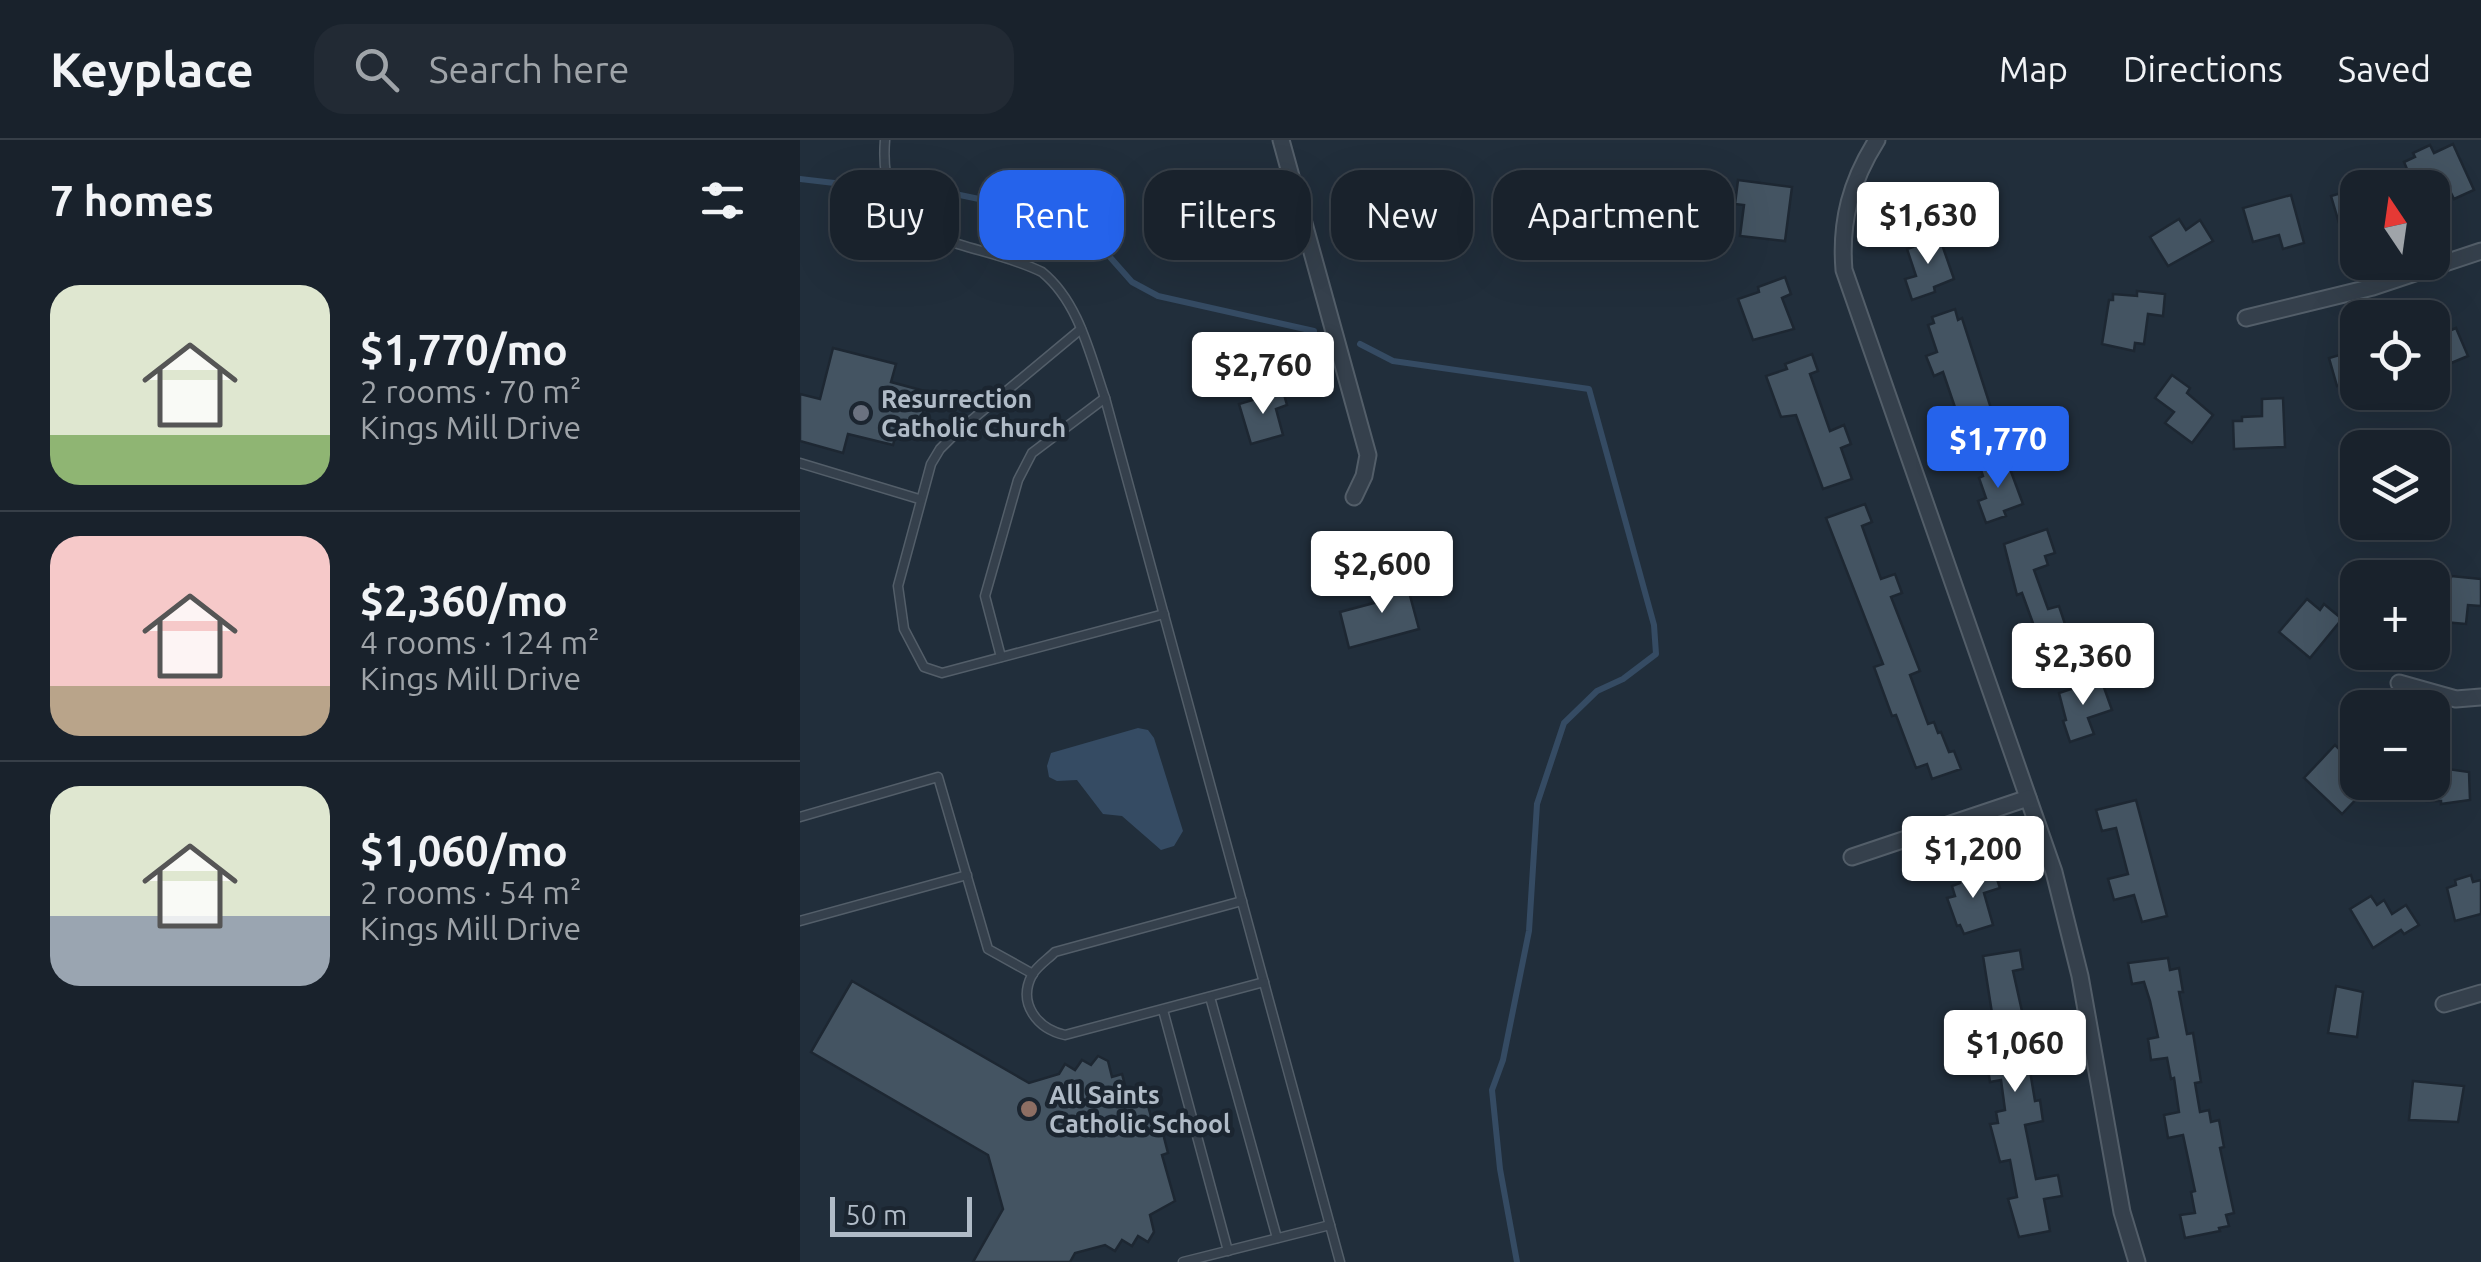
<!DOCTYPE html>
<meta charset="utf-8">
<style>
:root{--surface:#19222c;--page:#222a34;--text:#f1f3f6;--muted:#9fa4a9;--line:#373f48;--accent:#2563eb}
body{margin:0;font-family:Ubuntu,sans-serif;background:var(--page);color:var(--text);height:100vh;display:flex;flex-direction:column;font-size:38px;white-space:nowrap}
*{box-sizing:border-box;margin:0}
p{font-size:32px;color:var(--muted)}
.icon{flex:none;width:55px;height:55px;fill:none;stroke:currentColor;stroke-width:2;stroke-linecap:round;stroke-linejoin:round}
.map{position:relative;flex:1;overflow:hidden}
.sheet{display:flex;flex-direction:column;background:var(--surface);width:800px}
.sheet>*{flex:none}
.top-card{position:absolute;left:30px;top:30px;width:950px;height:90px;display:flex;gap:20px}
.needle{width:65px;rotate:347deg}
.fabs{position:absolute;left:1540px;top:30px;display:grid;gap:20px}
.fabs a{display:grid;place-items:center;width:110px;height:110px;border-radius:20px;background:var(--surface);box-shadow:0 10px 40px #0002,0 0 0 2px var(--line);font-size:50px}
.scale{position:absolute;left:30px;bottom:25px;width:142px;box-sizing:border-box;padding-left:10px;border:5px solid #b0bbc7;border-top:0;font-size:28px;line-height:35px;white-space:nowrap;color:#b0bbc7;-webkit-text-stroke:8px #1b2530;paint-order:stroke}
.price{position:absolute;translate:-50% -85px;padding:0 22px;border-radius:10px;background:#fff;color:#222;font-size:32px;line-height:65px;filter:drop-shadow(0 2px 5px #0008)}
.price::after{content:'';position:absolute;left:50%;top:60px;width:30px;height:22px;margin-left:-15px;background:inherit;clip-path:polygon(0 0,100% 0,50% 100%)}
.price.active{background:var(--accent);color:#fff}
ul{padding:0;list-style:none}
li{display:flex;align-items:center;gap:30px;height:250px;padding:0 50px}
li+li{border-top:2px solid var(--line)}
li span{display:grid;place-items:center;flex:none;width:280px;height:200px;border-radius:30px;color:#555}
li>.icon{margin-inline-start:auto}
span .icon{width:120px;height:120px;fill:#fffc;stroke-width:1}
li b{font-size:42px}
h2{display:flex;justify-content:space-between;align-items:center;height:120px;padding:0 50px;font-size:42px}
.chip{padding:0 35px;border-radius:30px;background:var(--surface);box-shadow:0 10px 40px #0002,0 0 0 2px var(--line);font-size:35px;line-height:90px}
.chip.active{background:var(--accent);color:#fff}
header{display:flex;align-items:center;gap:60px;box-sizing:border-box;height:140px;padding:0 50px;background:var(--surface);border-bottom:2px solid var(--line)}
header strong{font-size:48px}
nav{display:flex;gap:55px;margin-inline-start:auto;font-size:35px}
.search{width:700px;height:90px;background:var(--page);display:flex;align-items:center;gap:25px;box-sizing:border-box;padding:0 35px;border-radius:30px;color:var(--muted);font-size:38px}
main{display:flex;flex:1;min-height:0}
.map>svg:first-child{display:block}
.water{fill:#354b63}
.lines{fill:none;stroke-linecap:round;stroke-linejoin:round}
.stream{stroke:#354b63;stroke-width:6}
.building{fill:#445462;stroke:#1d2732;stroke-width:2.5}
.service-casing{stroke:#535e69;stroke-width:11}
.minor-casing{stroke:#535e69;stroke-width:19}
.service{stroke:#35404c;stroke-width:8}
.minor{stroke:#35404c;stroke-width:15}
.worship-dot{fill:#6b7280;stroke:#1b2530;stroke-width:4}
.education-dot{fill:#8d6e63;stroke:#1b2530;stroke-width:4}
.labels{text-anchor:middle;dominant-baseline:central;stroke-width:9;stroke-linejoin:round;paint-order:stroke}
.poi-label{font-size:25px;font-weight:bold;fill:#b0bbc7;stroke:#1b2530;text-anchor:start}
</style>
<header>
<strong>Keyplace</strong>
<div class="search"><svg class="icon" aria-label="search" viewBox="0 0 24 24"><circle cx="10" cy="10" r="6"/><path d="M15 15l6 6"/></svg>Search here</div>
<nav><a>Map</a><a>Directions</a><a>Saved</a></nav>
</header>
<main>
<section class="sheet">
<h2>7 homes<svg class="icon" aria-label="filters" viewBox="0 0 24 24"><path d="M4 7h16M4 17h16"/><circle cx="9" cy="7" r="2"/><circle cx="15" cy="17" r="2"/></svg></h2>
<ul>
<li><span style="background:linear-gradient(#dfe7d0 75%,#8fb573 0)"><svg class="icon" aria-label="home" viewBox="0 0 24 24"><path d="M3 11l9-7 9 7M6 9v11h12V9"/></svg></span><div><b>$1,770/mo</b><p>2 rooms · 70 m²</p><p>Kings Mill Drive</p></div></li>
<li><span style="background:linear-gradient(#f6c9c9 75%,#b9a48a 0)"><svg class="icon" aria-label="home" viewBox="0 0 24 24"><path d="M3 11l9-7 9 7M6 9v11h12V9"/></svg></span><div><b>$2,360/mo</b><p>4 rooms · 124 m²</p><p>Kings Mill Drive</p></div></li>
<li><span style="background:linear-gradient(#dfe7d0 65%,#9aa5b1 0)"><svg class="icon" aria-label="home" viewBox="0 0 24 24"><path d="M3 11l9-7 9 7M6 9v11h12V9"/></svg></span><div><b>$1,060/mo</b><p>2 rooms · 54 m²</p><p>Kings Mill Drive</p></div></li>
</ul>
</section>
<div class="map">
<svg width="1681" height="1122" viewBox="0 0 1681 1122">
<rect width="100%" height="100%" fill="#212e3b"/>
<path class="water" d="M338,588L348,590L354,598L383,691L374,706L361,710L322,676L303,674L277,640L257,641L249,637L247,626L251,613Z"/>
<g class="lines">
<g class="stream">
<path d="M0,39L60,46"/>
<path d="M121,47L184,60L211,83L262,90L295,111L309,116L332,142L358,156L514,191"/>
<path d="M560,204L593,221L789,249L854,485L856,514L823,539L797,551L764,583L737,664L729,791L703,920L692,950L700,1029L717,1122"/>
</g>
</g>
<g class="building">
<path d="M1653,4L1674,50L1654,59L1646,43L1635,48H1615L1604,22L1615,17L1613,13L1630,5L1634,13Z"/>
<path d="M938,40L992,47L985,101L940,96L944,65L935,64Z"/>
<path d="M1558,48V77L1539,83L1531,56Z"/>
<path d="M1491,55L1504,103L1483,109L1479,95L1453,102L1443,68Z"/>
<path d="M1379,79L1386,90L1400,80L1413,101L1368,126L1350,97Z"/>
<path d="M1126,96L1128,100L1139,96L1154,139L1134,147L1135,152L1112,160L1105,139L1116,136L1107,109L1113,107L1110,101Z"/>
<path d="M985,137L991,154L982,158L994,189L953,200L938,159L959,152L958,147Z"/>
<path d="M1337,151L1365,154L1363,176L1348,174L1344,204L1335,203L1334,211L1302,204L1309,160H1313V154L1337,156Z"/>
<path d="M1155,169L1158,180L1162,178L1198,290L1158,306L1151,288L1161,285L1143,232L1134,236L1126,216L1137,212L1128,185L1134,183L1132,177Z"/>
<path d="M1656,188L1668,216L1632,231V198Z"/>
<path d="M33,208L96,224L91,242L128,252L118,292L98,287L93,305L48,294L43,313L0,301V254L20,259Z"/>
<path d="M1550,212L1552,219L1558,217V240L1537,246L1529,218Z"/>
<path d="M1012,214L1018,231L1010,234L1030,291L1044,285L1051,304L1041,308L1052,339L1023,349L996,275L981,277L966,236L987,229L985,224Z"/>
<path d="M1372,235L1390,248L1387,253L1413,275L1392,303L1365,283L1374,272L1355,258Z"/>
<path d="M483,251L487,265L476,269L483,295L451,304L439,264Z"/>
<path d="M1483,258L1485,307L1434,309L1433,281H1442V277L1462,276V259Z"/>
<path d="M1206,318L1223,364L1204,371L1206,376L1186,383L1178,361L1186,358L1179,338L1183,336L1180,327Z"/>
<path d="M1065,364L1072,382L1062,386L1081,439L1095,434L1102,453L1091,457L1120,531L1110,535L1128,584L1134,582L1138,593L1141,592L1149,612L1154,611L1161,629L1132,639L1127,624L1116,628L1096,575L1092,576L1074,527L1083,524L1026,378Z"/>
<path d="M1247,389L1255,413L1245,416L1248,425L1234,430L1248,469L1259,466L1275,514L1238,531L1230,511L1237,509L1233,499L1238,497L1222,453L1217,455L1204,404Z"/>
<path d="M1598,422L1600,438H1551L1550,427Z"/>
<path d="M1651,436L1681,439V466L1668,465L1666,484L1644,482L1647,446H1650Z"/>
<path d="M605,437L619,489L549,508L540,472L585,460L580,443Z"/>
<path d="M1507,459L1520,470L1524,464L1542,479L1510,518L1479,492Z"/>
<path d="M1301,539L1312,570L1288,578L1294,594L1270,602L1263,581L1266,580L1259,553Z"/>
<path d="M1535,605L1551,620L1540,632L1562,653L1542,674L1504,638Z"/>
<path d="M1646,621L1647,629L1669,632L1670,660L1641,664V661H1627V642H1632V622Z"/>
<path d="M1336,660L1367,776L1342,782L1334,755L1314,760L1308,739L1328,734L1316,688L1302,691L1296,670Z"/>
<path d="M1193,727L1200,748L1184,753L1193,785L1164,794L1160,785L1157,786L1147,758L1155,756L1152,746L1160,743L1159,739Z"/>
<path d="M1671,735L1673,742L1681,740V774L1655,781L1647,748L1656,745L1655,740Z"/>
<path d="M1571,756L1577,765L1584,760L1592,774L1606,765L1619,785L1604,794L1601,790L1573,808L1550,769Z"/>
<path d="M1220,810L1223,829L1213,831L1230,907H1226L1235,961L1240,960L1243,981L1225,985L1236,1039L1258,1035L1262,1056L1244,1059L1250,1091L1219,1097L1208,1059L1217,1057L1210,1020L1200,1022L1190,984L1198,983L1196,972L1205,970L1201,940L1190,942L1182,894L1195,892L1183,816Z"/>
<path d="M1368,818L1370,830L1379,828L1383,852H1379L1387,894L1393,893L1401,942L1395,943L1400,972L1409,970L1411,982L1419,980L1424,1007L1420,1008L1434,1073L1426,1075L1429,1086L1419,1088L1420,1091L1385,1098L1380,1075L1395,1073L1391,1052L1395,1051L1383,995L1368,998L1364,975L1379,972L1374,938L1371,939L1367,918L1351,920L1348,899L1358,897L1350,861L1344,842L1332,844L1328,823Z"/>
<path d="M52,841L229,943L259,934L265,924L275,930L282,920L291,925L298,916L308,921L312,937L322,934L328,956L344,951L353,984L360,982L368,1013L362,1015L375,1061L350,1075L354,1092L348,1102L338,1096L332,1106L322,1100L315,1111L305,1105L275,1113L270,1122H173L203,1069L188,1015L11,912Z"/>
<path d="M1536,846L1563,852L1557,897L1528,893Z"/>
<path d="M1613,941L1664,946L1658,982L1609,980Z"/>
</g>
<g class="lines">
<defs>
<g id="service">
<path d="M85,0C76,113 170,96 242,132C279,162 290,215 305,258L540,1122"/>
<path d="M281,189L156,293L140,309L131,324L98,446L104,489L124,527L142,533L364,474"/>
<path d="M0,323L119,359"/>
<path d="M201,517L185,456L218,340L232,313L305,258"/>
<path d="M0,677L138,637L188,809L233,834"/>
<path d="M442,761L255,812C248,819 237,826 232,835C217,864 238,889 265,895L464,842"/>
<path d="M0,781L167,735"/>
<path d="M410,857L477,1098"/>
<path d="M363,870L428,1111"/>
<path d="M383,1122L530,1085"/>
</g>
<g id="minor">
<path d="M481,0L568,315L564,336L554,357"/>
<path d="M1077,0C1051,41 1040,81 1044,130L1254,732L1280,836L1322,1072L1337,1122"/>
<path d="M1446,178L1573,147L1681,111"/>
<path d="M1599,543L1656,559L1681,557"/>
<path d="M1052,717L1228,658"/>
<path d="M1644,864L1681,853"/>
</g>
</defs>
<use href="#service" class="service-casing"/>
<use href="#minor" class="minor-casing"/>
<use href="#service" class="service"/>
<use href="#minor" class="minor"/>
</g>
<circle class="worship-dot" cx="61" cy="273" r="10"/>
<circle class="education-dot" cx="229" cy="969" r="10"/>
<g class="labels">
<g class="poi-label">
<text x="81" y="259">Resurrection<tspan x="81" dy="29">Catholic Church</tspan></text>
<text x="249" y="955">All Saints<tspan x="249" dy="29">Catholic School</tspan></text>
</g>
</g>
</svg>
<div class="fabs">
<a><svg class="needle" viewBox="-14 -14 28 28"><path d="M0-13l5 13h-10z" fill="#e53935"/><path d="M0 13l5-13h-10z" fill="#9fa4a9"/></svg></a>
<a><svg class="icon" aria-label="locate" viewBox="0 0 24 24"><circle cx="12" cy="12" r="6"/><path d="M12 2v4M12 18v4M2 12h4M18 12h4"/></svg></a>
<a><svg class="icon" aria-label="layers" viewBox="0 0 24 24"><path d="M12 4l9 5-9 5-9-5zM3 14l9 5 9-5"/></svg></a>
<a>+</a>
<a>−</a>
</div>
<div class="scale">50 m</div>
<b class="price" style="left:1128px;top:127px">$1,630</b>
<b class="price" style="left:463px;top:277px">$2,760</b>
<b class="price active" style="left:1198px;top:351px">$1,770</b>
<b class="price" style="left:582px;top:476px">$2,600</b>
<b class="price" style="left:1283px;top:568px">$2,360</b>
<b class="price" style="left:1173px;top:761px">$1,200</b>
<b class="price" style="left:1215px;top:955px">$1,060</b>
<div class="top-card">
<a class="chip">Buy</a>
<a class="chip active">Rent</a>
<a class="chip">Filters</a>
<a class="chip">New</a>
<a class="chip">Apartment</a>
</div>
</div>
</main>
